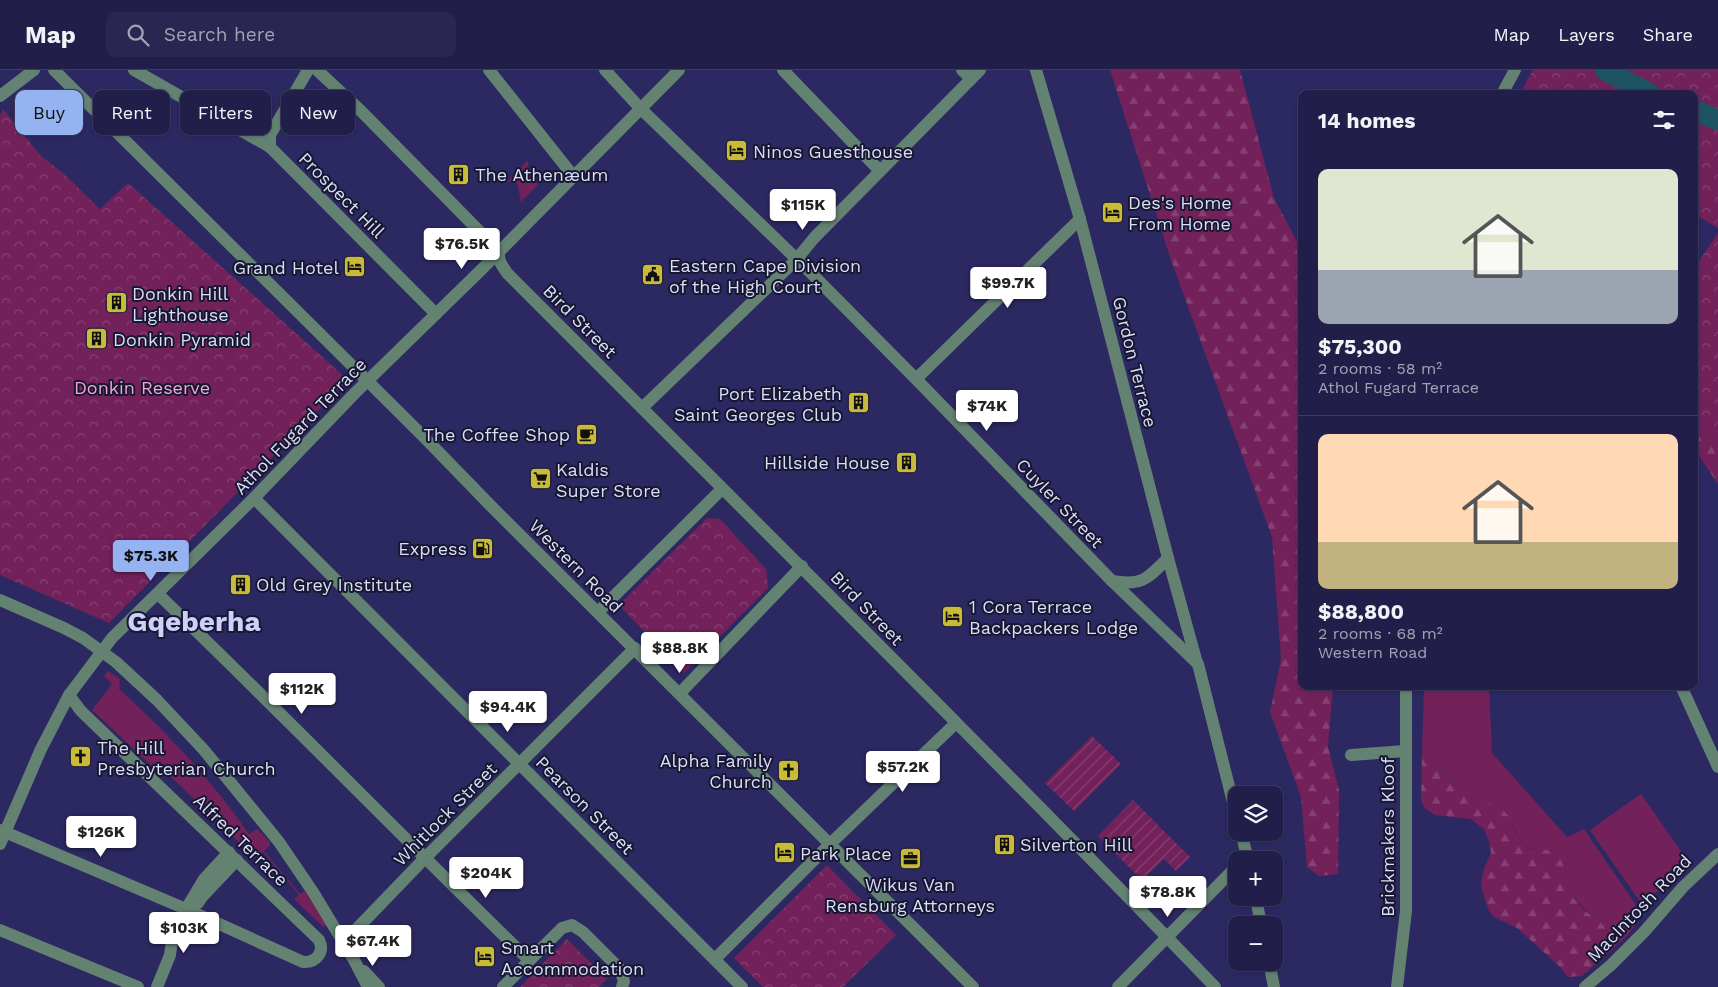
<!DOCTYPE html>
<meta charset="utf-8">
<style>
:root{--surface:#211f4a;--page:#292751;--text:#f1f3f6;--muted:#a2a2b5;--line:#3e3d62;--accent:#95b2f1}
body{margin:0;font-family:"Work Sans",sans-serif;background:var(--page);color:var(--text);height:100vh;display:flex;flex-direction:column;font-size:19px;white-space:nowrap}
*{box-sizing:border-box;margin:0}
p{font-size:16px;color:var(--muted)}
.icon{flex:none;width:28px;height:28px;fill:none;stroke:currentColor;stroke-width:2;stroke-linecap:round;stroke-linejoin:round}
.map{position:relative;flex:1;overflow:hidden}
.sheet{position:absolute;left:1298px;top:20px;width:400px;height:600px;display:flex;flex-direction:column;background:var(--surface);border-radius:10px;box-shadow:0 1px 4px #0004,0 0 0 1px var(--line)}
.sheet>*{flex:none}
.top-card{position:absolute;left:15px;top:20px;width:475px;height:45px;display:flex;gap:10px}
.controls{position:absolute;left:1228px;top:716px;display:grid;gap:10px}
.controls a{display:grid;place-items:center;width:55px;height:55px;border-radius:10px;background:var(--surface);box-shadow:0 1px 4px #0004,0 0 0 1px var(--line);font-size:25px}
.price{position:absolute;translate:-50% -42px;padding:0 11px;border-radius:5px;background:#fff;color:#222;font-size:16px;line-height:32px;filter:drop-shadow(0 1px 2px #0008)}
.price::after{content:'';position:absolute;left:50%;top:30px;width:15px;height:11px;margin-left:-8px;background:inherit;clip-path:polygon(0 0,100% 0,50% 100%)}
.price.on{background:var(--accent);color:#111}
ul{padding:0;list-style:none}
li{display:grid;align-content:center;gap:10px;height:265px;padding:0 20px}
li+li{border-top:1px solid var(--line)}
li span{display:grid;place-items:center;height:155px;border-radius:10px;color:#555}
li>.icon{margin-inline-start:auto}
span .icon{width:90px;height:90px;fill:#fffc;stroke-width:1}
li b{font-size:21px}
h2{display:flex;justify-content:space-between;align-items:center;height:60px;padding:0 20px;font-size:21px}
.chip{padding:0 18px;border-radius:10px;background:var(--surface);box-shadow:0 1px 4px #0004,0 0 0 1px var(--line);font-size:18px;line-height:45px}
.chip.on{background:var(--accent);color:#111}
header{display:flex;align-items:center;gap:30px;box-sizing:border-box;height:70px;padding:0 25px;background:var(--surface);border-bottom:1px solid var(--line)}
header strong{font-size:24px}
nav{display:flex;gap:28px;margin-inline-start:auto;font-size:18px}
.search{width:350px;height:45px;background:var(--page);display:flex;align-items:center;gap:12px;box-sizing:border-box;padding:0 18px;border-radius:10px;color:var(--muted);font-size:19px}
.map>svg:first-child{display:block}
.grass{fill:#73215b}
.forest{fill:url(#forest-firs)}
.park{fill:url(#park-crowns)}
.garden{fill:url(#garden-furrows)}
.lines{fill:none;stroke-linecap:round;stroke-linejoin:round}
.river{stroke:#1e5364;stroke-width:21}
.minor{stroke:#638272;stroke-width:12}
.labels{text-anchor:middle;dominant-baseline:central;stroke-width:4;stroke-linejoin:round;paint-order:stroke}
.poi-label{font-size:18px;fill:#dbdefa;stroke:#171730;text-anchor:start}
.street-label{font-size:18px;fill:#dbdefa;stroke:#171730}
.park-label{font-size:18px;fill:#f3a5d6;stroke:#171730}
.town-label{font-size:28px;font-weight:bold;fill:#cdd0fb;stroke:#171730}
</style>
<header>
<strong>Map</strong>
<div class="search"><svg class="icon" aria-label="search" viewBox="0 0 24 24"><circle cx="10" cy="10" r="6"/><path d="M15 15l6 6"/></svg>Search here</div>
<nav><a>Map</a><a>Layers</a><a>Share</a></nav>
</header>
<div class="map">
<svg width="1718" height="917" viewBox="0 0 1718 917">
<defs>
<pattern id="forest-firs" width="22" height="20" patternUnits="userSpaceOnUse" patternTransform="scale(1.25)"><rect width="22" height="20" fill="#73215b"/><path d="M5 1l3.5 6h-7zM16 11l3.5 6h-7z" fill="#864173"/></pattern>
<pattern id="park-crowns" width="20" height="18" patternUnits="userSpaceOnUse" patternTransform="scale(1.25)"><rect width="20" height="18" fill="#73215b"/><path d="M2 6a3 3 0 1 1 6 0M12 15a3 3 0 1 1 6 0" fill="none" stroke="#864173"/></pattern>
<pattern id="garden-furrows" width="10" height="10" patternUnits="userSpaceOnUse" patternTransform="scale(1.25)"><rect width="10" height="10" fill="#73215b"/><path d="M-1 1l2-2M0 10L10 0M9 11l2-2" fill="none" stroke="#864173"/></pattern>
</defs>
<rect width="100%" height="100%" fill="#2c2962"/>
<g class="grass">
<path d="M528,90V98L536,101L534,109L538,115L521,132L518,116L516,113L509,111L506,113Z"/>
<path d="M108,601L120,609L119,619C166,661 214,713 249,764L257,759L270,772V775L264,781L300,824L305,821L327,855L323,857L294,829L299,825L263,782L253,788L231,764L158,695L156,700L92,640L112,614L104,606Z"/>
<path d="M1424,616H1489L1492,683L1567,767L1584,759L1636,835V854L1629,864L1617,875L1602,855L1577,832L1570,820L1564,795L1554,781L1538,780L1525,777L1518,767L1512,753L1491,734L1478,731L1463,723L1429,689L1422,684Z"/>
<path d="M1641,724L1692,797L1641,833L1590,760Z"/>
</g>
<g class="forest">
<path d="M1110,0H1240L1274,128L1301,179V616H1333L1328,676L1339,720L1338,804L1319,806L1307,797L1301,727L1270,642L1281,589L1272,467L1171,190Z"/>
<path d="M1694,352L1713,366L1718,373V414L1694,378Z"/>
<path d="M1422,684C1438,695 1449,712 1464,723C1476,731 1493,732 1503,740C1514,750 1514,767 1525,776C1533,783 1552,777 1557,784C1568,796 1567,816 1575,830C1581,839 1593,846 1601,853C1607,859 1612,868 1617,875L1582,906L1568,907L1559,896L1517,858L1494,847L1489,841L1481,817L1483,801L1491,783L1489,771L1484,759L1471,749L1435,745L1425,738L1421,730Z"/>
</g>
<g class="park">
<path d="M1533,0H1718V158L1694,144V24H1520Z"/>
<path d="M3,39L41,86L63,103L100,139L128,113L348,310L109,553L0,505V46Z"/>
<path d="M1718,163V373L1713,366L1694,352V199Z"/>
<path d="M707,448L720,449L766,499L768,518L684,603L619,535Z"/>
<path d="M827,795L896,865L843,917H763L734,888Z"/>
<path d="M567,869L607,909L599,917H520Z"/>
</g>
<g class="garden">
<path d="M1092,666L1121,694L1074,741L1045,713Z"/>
<path d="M1133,730L1190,787L1176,801L1164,789L1142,810L1098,766Z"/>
</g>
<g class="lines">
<g class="river">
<path d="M1605,0L1650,24"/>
<path d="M1694,40L1718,50"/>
</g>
<g class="minor">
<path d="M54,0L423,366L490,435L973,917"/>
<path d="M134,0L270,77L436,244"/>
<path d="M317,0L361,41L487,169L498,181L500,192L507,203C744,441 983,676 1215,917"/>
<path d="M489,0L574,107"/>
<path d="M605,0L640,38L809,201L916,309L1112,511L1198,594L1236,744"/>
<path d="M783,0L880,101"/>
<path d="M962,0L971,9"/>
<path d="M1036,0L1080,149L1168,488L1197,593"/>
<path d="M1502,24L1515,0"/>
<path d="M0,26L34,0"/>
<path d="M270,77V65L308,0"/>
<path d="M916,309L1080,149"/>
<path d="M642,338L796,190L814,168L980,0"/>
<path d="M254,428L742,917"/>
<path d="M1112,511C1143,516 1147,509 1168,488"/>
<path d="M158,524C283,644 404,769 529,890"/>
<path d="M0,530L64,558L83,568L116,592L157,630L204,680L279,772L313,822L354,890L368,917"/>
<path d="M598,542L722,419"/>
<path d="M1681,616L1718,697"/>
<path d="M680,623L802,496"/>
<path d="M1351,685L1405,681"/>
<path d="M0,760L186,839L303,892C316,893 325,882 319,870L81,641L69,625"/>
<path d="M1241,762L1248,790"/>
<path d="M0,774L41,679L69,625L112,568L254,428L356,322L481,200L679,0"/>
<path d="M1256,828L1261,855"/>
<path d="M198,833L202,827L237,790"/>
<path d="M0,860L138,917"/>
<path d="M344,872L425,788L635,578"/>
<path d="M715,889L830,774L956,653"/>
<path d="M1269,892L1274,917"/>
<path d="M364,901L379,917"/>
<path d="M157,917L170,885L172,871L186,839L204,809L229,782"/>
<path d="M503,917L562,858L572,855L583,862L620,899L624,911L622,917"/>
<path d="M1118,917L1236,797"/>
<path d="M1397,917L1406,841V616"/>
<path d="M1585,917L1611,895L1644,862L1683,817L1718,784"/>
</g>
</g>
<defs>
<symbol id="hotel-square" viewBox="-11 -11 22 22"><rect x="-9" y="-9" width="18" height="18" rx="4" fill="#caba39" stroke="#171730"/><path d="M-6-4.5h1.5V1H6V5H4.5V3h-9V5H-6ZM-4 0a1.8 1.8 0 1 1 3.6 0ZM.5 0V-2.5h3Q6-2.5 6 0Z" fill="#111"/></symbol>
<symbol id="building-square" viewBox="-11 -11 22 22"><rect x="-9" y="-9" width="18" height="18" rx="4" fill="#caba39" stroke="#171730"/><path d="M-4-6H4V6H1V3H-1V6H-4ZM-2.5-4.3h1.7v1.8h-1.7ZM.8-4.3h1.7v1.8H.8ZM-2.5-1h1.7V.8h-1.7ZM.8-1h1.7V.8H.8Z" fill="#111"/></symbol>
<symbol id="civic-square" viewBox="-11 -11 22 22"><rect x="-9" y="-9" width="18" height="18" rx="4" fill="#caba39" stroke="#171730"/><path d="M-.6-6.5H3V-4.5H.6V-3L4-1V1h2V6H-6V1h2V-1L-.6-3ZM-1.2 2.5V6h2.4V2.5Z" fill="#111"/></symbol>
<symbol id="cafe-square" viewBox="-11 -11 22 22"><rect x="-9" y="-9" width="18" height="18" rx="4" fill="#caba39" stroke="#171730"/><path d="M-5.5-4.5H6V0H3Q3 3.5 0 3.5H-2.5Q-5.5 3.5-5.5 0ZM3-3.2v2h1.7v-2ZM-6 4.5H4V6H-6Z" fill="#111"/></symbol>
<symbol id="supermarket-square" viewBox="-11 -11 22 22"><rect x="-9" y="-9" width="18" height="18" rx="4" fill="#caba39" stroke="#171730"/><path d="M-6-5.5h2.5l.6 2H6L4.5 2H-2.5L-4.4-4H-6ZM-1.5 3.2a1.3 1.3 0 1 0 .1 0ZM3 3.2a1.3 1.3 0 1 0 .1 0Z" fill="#111"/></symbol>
<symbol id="fuel-square" viewBox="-11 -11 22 22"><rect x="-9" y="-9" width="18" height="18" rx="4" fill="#caba39" stroke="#171730"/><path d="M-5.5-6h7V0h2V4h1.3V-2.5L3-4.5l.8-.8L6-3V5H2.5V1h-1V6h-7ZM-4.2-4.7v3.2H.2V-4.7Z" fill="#111"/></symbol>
<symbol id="church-square" viewBox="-11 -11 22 22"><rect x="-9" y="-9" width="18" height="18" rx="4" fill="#caba39" stroke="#171730"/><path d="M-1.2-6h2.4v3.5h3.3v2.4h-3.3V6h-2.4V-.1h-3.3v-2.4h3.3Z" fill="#111"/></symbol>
<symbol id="office-square" viewBox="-11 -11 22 22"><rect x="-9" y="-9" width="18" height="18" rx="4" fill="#caba39" stroke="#171730"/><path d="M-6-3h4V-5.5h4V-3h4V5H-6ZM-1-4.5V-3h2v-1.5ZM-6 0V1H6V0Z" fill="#111"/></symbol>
</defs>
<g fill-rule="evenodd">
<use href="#hotel-square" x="724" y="68" width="25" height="25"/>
<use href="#building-square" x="446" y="92" width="25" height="25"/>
<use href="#hotel-square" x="1100" y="130" width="25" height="25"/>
<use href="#hotel-square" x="342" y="184" width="25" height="25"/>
<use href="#civic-square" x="640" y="192" width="25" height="25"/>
<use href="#building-square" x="104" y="220" width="25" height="25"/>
<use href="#building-square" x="84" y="256" width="25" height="25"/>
<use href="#building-square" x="846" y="320" width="25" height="25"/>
<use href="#cafe-square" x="574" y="352" width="25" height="25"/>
<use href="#building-square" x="894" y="380" width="25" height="25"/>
<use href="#supermarket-square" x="528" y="396" width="25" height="25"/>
<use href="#fuel-square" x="470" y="466" width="25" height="25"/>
<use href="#building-square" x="228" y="502" width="25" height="25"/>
<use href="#hotel-square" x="940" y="534" width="25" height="25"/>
<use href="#church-square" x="68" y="674" width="25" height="25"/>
<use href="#church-square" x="776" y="688" width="25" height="25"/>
<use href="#building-square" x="992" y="762" width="25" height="25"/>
<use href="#hotel-square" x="772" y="770" width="25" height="25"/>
<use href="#office-square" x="898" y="776" width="25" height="25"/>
<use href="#hotel-square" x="472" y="874" width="25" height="25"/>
</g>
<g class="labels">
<g class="poi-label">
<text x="753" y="81">Ninos Guesthouse</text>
<text x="475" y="104">The Athenæum</text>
<text x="1128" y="132">Des's Home<tspan x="1128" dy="21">From Home</tspan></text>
<text x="669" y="195">Eastern Cape Division<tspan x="669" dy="21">of the High Court</tspan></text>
<text x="339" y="197" text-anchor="end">Grand Hotel</text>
<text x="132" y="223">Donkin Hill<tspan x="132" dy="21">Lighthouse</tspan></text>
<text x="113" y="269">Donkin Pyramid</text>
<text x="842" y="323" text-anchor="end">Port Elizabeth<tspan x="842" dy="21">Saint Georges Club</tspan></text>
<text x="570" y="364" text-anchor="end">The Coffee Shop</text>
<text x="890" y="392" text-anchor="end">Hillside House</text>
<text x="556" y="399">Kaldis<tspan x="556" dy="21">Super Store</tspan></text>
<text x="467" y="478" text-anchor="end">Express</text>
<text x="256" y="514">Old Grey Institute</text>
<text x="969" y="536">1 Cora Terrace<tspan x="969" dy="21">Backpackers Lodge</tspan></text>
<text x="97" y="677">The Hill<tspan x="97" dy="21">Presbyterian Church</tspan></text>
<text x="772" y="690" text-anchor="end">Alpha Family<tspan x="772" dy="21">Church</tspan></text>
<text x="1020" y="774">Silverton Hill</text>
<text x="800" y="783">Park Place</text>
<text x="910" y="814" text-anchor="middle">Wikus Van<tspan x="910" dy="21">Rensburg Attorneys</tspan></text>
<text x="501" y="877">Smart<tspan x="501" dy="21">Accommodation</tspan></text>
</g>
<g class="street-label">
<text transform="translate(342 125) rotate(45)">Prospect Hill</text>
<text transform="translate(580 251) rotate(45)">Bird Street</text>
<text transform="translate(1135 292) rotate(76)">Gordon Terrace</text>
<text transform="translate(300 356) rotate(-46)">Athol Fugard Terrace</text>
<text transform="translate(1060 433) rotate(46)">Cuyler Street</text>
<text transform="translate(576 496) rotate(45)">Western Road</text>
<text transform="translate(867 538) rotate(46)">Bird Street</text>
<text transform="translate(585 735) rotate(45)">Pearson Street</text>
<text transform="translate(445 744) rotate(-45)">Whitlock Street</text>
<text transform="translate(1387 767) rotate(-90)">Brickmakers Kloof</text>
<text transform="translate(241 770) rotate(44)">Alfred Terrace</text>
<text transform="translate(1639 838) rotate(-46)">MacIntosh Road</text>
</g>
<g class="park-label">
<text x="142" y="317">Donkin Reserve</text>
</g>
<g class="town-label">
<text x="194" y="551">Gqeberha</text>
</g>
</g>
</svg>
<div class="controls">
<a><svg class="icon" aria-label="layers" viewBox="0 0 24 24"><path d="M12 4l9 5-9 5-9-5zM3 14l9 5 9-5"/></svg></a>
<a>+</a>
<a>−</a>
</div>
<b class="price" style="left:803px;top:161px">$115K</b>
<b class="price" style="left:462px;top:200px">$76.5K</b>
<b class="price" style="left:1008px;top:239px">$99.7K</b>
<b class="price" style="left:987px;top:362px">$74K</b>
<b class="price on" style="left:151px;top:512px">$75.3K</b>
<b class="price" style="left:680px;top:604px">$88.8K</b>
<b class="price" style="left:302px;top:645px">$112K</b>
<b class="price" style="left:508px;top:663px">$94.4K</b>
<b class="price" style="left:903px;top:723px">$57.2K</b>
<b class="price" style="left:101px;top:788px">$126K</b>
<b class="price" style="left:486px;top:829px">$204K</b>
<b class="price" style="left:1168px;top:848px">$78.8K</b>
<b class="price" style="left:184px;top:884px">$103K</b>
<b class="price" style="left:373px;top:897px">$67.4K</b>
<div class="top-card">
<a class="chip on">Buy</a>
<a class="chip">Rent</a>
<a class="chip">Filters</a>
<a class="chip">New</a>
</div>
<section class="sheet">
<h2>14 homes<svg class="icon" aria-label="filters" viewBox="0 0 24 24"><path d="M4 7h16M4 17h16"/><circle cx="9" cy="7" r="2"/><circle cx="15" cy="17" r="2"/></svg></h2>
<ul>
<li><span style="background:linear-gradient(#dfe7d0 65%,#9aa5b1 0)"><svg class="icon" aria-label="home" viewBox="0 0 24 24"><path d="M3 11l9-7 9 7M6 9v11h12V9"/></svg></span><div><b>$75,300</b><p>2 rooms · 58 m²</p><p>Athol Fugard Terrace</p></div></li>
<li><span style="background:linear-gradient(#ffd9b3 70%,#c2b280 0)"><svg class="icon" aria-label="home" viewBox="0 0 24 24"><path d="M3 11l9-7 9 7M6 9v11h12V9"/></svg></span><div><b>$88,800</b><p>2 rooms · 68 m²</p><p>Western Road</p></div></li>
</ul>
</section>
</div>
